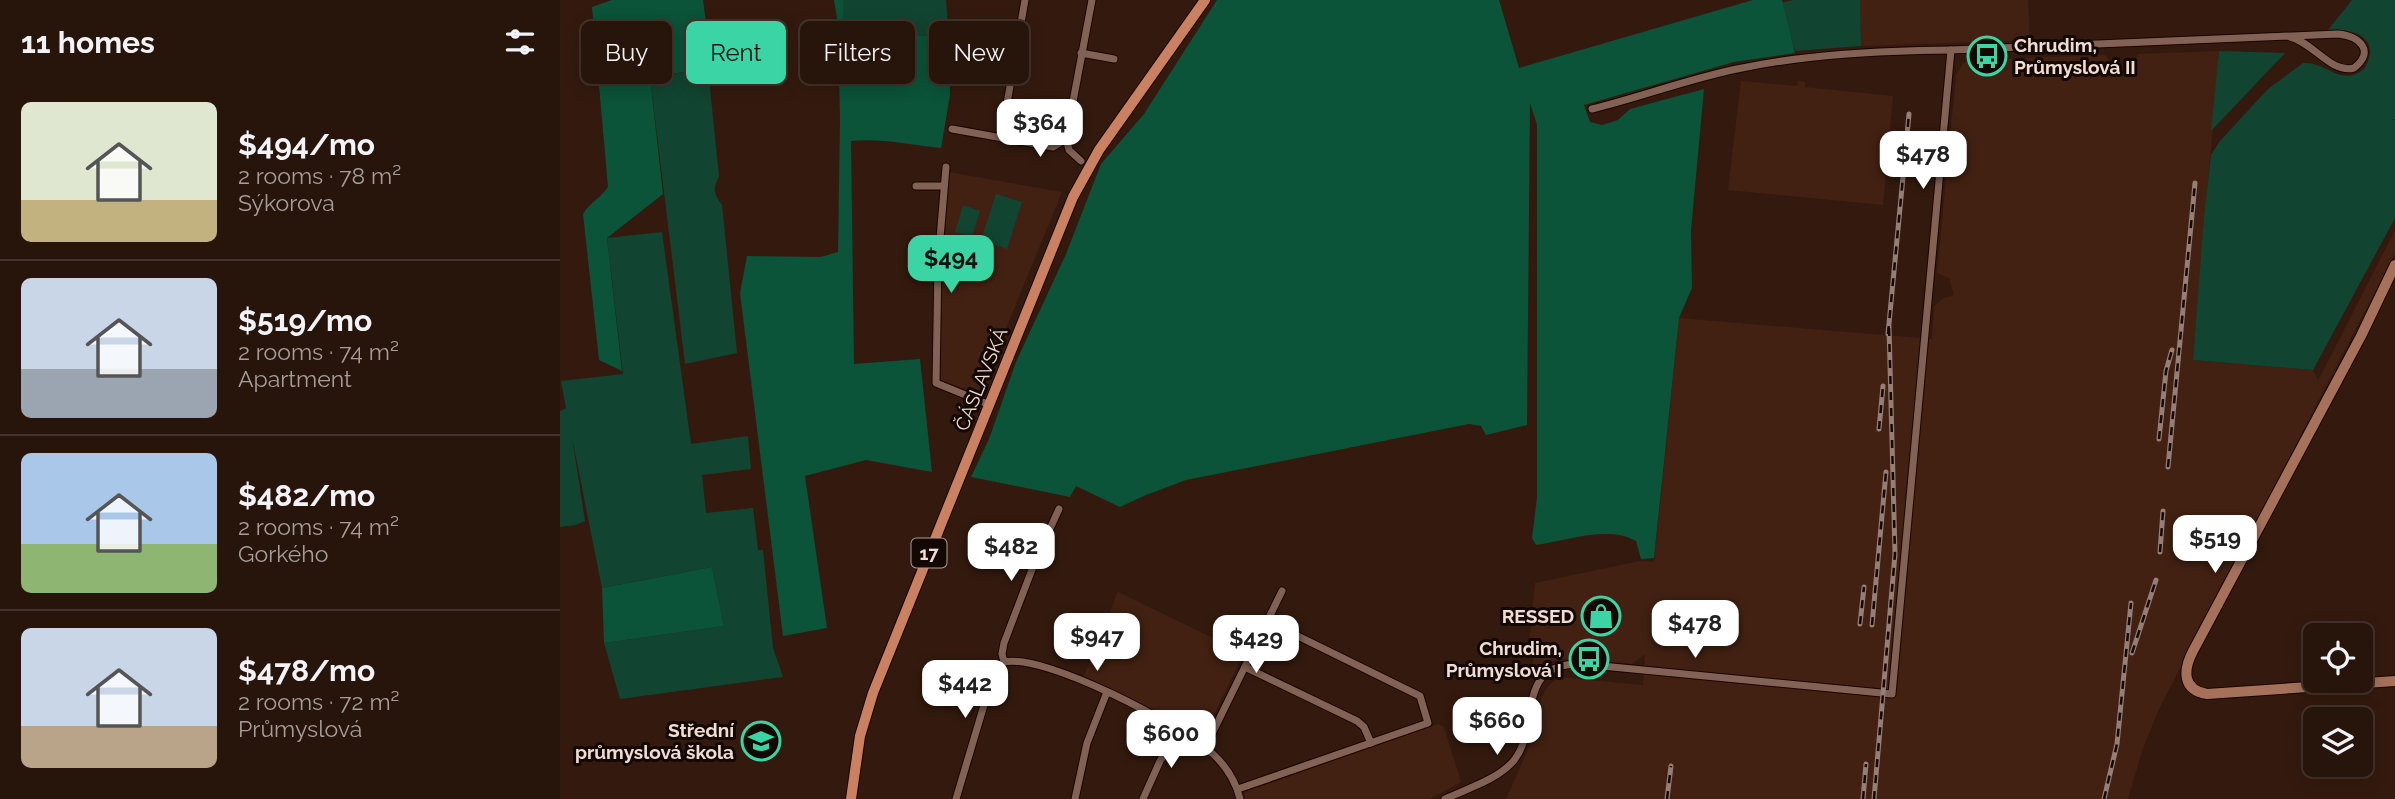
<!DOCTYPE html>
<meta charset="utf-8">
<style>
:root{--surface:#27140a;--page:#332118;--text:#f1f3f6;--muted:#a49e9c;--line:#43332b;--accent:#3bd4a4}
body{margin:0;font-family:Raleway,sans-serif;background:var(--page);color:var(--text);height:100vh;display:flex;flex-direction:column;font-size:26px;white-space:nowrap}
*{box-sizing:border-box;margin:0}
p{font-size:23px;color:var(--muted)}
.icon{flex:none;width:38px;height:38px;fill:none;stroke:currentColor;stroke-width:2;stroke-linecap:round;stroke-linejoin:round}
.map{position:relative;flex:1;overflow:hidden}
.drawer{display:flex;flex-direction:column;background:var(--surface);width:560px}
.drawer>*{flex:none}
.guide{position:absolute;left:21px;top:21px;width:665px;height:63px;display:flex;gap:14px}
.tools{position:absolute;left:1743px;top:623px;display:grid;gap:14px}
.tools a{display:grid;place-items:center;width:70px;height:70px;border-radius:10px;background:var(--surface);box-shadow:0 4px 18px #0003,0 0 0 2px var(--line);font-size:35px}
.price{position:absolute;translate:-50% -60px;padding:0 16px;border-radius:14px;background:#fff;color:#222;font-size:23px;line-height:46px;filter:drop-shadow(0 2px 4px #0008)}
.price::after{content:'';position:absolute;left:50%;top:42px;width:21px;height:16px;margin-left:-10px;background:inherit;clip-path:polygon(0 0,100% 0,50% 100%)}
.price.selected{background:var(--accent);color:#111}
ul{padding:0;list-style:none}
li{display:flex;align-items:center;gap:21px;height:175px;padding:0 21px}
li+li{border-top:2px solid var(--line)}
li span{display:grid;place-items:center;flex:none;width:196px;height:140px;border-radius:10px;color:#555}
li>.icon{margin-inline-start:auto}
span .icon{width:84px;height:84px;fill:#fffc;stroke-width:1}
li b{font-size:30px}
h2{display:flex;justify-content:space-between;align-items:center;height:84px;padding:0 21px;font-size:30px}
.tag{padding:0 24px;border-radius:10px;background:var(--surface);box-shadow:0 4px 18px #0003,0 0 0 2px var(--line);font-size:24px;line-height:63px}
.tag.selected{background:var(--accent);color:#111}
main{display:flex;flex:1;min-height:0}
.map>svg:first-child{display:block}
.built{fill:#422112}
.green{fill:#114531}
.forest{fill:#0b5339}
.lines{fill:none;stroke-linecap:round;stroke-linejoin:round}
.street-casing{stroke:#1a0400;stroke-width:9}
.secondary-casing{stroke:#1a0400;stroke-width:12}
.primary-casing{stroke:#1a0400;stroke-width:12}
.street{stroke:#826255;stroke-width:7}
.secondary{stroke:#a5715b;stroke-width:10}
.primary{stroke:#c98162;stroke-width:10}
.rail-casing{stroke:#957e75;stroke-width:5}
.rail{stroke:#140804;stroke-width:2.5;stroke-dasharray:8;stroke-linecap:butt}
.labels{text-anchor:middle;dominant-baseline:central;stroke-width:6;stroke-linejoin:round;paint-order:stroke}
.shield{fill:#140804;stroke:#ad9c96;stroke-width:2}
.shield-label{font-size:18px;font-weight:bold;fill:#efdcd5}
.poi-label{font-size:19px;font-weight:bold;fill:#efdcd5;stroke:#140804;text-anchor:end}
.street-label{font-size:19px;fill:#efdcd5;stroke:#140804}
</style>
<main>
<section class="drawer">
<h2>11 homes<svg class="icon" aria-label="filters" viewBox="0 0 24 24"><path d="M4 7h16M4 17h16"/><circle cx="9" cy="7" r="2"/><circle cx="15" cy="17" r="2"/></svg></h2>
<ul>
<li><span style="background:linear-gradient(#dfe7d0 70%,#c2b280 0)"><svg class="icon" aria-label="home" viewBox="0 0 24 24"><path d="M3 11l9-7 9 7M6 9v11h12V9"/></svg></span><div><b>$494/mo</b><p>2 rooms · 78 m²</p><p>Sýkorova</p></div></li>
<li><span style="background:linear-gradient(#c9d6e8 65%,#9aa5b1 0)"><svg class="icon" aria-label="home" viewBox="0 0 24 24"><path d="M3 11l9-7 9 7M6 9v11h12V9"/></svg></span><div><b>$519/mo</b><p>2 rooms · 74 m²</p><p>Apartment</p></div></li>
<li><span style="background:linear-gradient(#a9c7e8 65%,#8fb573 0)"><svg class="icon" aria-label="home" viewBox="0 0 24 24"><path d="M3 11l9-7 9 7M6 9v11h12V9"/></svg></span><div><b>$482/mo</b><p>2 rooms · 74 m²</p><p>Gorkého</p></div></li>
<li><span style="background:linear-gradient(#c9d6e8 70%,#b9a48a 0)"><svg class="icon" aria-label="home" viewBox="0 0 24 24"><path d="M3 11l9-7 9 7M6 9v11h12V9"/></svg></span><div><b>$478/mo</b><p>2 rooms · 72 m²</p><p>Průmyslová</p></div></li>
</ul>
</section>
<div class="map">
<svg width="1835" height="799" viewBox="0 0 1835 799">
<rect width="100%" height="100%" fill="#341a0e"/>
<g class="built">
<path d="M1300,0H1468L1470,40L1301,46Z"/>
<path d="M1659,51L1633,360L1753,370L1758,381L1835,230V253L1600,707L1583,748L1568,799H946L974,736L981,698L988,686L999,677L1083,685L1085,654L1072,664L1013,658L992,661L972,670L974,654L968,655L975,583L1080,561L1094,562L1119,318L1372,339L1374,307L1382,299L1394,295L1389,278L1377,273L1396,75L1403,63L1410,60L1546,55L1553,71L1570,73L1578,54Z"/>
<path d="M1181,81L1237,86L1238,81L1245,82V87L1333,96L1323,205L1168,190Z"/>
<path d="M388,172L502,192L419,394L380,380L382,263Z"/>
<path d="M558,592L684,653L642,739L591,709L523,678Z"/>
<path d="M878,724L884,727L901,782L870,799H685L684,793L693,789Z"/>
</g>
<g class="green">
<path d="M283,0H386L389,38L323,32L283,25Z"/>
<path d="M1233,0H1300L1301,46L1235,51L1221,3Z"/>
<path d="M1792,0H1835V119L1832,120H1835V218L1753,370L1633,360L1644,217L1651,155L1660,141L1708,89L1743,63C1766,61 1781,88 1804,69C1823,38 1794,28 1768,30Z"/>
<path d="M1659,51L1725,53L1651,131Z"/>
<path d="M148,69L159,176C153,189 153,193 162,205L177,353L125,364L90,77Z"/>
<path d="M436,194L462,202L447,249L421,240Z"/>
<path d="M403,205L420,211L412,237L395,232Z"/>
<path d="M102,232L131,444L188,436L191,469L142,475L146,513L193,508L198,550H203L213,648L223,677L60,699L44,643L164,626L152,567L42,588L12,437L25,521L16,525L0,527V411L6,408L1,381L63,374L47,238Z"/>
</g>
<g class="forest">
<path d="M52,0H143L152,68L90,77L103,194L47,238L62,371L39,360L23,214C29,203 41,198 48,187L32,7Z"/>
<path d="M274,0H283V25L323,32L389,38L390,95L381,148C351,145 321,138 291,141L294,364L360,359L372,472L306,460L245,476L267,628L223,636L180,293L187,256L261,257L278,252L280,120L278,24Z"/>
<path d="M657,0H939L959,68L1193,0H1222L1235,53L1174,62L1024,105L1030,122L1042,125L1058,120L1070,109L1144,89L1131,230L1132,288L1119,318L1094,558L1081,559L1076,541C1048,525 1006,541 976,545L972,538L977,498V125L970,103L967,425L926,435L921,426L909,424L626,480L586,495L560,507L516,486L510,497L411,477L429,439L456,362L506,254L541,164L584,114Z"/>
<path d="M152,567L164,626L44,643L42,588Z"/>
</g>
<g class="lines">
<defs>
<g id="street">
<path d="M419,32L458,39"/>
<path d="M521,53L554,59"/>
<path d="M1032,109C1081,97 1128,79 1177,69C1248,54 1319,51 1391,50"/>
<path d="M392,129L493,147L506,139"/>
<path d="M441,138L465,0"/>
<path d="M521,161L509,150L506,139L532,0"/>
<path d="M386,167L378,262L376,383L430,405"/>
<path d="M356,186H384"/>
<path d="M444,662C485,653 621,725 653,754C666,766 676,782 680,799"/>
<path d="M444,662L442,654L444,643L476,559L499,509"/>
<path d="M685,667L797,721L804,727L811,743"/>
<path d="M645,748L722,591"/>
<path d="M678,789L868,723L860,696L707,621"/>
<path d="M396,799L433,675L444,662"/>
<path d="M515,799L527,743L547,692"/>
<path d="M583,799L600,761L620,731"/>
<path d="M885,799C906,789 940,779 955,759C981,724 954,663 1021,664L1332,694L1391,50L1778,34C1799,36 1816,51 1794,68C1771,74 1754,43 1730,37"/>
</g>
<path id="secondary" d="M1835,265L1801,336L1633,651C1623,670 1622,690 1647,694L1835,681"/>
<path id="primary" d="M291,799L300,736L313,693L513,197L539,150L645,0"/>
</defs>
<use href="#street" class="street-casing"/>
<use href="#secondary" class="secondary-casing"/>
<use href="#primary" class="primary-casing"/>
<use href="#street" class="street"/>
<use href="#secondary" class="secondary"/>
<use href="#primary" class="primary"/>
<defs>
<g id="rail">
<path d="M1328,334L1349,114"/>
<path d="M1319,429L1323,386"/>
<path d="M1599,439L1606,371L1612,350"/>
<path d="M1608,467L1635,183"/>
<path d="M1600,552L1603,511"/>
<path d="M1300,624L1304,587"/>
<path d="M1312,625L1326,472"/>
<path d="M1572,653L1596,580"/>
<path d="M1107,799L1111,766"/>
<path d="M1303,799L1306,764"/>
<path d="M1314,799L1335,554L1329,327"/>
<path d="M1544,799L1557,744L1571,603"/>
</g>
</defs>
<use href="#rail" class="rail-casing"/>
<use href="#rail" class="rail"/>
</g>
<defs>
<symbol id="bus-ring" viewBox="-11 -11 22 22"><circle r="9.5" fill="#140804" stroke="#3bd4a4" stroke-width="1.5"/><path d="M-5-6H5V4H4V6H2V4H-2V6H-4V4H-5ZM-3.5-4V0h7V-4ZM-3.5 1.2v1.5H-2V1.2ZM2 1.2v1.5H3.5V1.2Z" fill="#3bd4a4"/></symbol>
<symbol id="shop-ring" viewBox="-11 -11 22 22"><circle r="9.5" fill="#140804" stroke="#3bd4a4" stroke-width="1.5"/><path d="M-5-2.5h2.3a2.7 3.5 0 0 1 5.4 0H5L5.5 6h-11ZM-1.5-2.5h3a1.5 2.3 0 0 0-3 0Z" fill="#3bd4a4"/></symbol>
<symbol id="school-ring" viewBox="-11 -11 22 22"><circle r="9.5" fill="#140804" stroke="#3bd4a4" stroke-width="1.5"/><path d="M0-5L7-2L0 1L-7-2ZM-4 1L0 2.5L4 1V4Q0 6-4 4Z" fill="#3bd4a4"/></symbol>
</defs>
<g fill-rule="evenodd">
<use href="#bus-ring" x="1405" y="34" width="44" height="44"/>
<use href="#shop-ring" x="1019" y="594" width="44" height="44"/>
<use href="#bus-ring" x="1007" y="637" width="44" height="44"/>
<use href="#school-ring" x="179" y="719" width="44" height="44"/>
</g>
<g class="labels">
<rect class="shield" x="351.5" y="538.5" width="35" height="29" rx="5"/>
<g class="shield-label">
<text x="369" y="553">17</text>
</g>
<g class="poi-label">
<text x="1454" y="45" text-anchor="start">Chrudim,<tspan x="1454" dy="22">Průmyslová II</tspan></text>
<text x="1014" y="616">RESSED</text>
<text x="1002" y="648">Chrudim,<tspan x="1002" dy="22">Průmyslová I</tspan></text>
<text x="174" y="730">Střední<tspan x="174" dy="22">průmyslová škola</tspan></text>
</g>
<g class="street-label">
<text transform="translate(421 379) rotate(-68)">ČÁSLAVSKÁ</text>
</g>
</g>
</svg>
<div class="tools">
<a><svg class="icon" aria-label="locate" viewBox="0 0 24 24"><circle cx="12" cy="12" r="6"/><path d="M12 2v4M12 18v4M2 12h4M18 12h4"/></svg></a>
<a><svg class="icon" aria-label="layers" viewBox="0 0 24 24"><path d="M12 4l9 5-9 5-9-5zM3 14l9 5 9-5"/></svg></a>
</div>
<b class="price" style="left:480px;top:159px">$364</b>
<b class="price" style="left:1363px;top:191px">$478</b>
<b class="price selected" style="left:391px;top:295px">$494</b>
<b class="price" style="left:1655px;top:575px">$519</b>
<b class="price" style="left:451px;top:583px">$482</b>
<b class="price" style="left:1135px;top:660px">$478</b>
<b class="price" style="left:537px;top:673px">$947</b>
<b class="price" style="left:696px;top:675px">$429</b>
<b class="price" style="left:405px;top:720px">$442</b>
<b class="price" style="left:937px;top:757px">$660</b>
<b class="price" style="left:611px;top:770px">$600</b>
<div class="guide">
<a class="tag">Buy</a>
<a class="tag selected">Rent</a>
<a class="tag">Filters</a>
<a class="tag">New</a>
</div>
</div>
</main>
